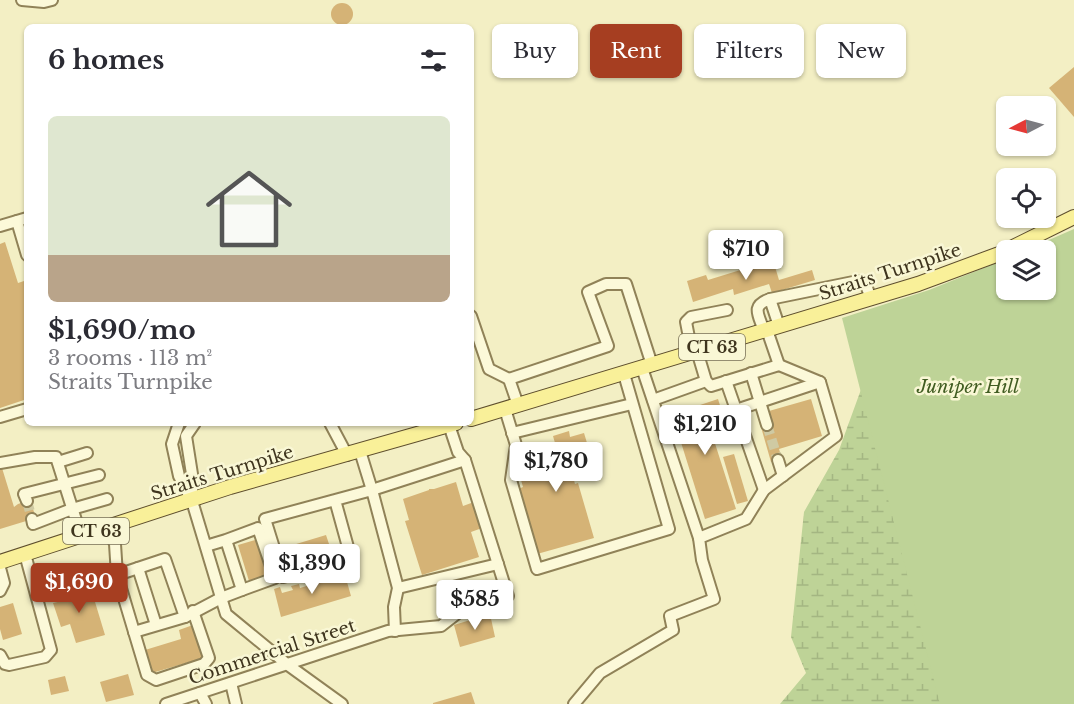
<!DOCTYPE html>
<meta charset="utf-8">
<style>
:root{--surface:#fff;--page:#f7f7f7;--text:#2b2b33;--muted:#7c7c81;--accent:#a63e21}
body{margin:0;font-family:"Libre Baskerville",serif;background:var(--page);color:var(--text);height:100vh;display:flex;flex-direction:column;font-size:22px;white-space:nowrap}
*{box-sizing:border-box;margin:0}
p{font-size:20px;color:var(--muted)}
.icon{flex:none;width:33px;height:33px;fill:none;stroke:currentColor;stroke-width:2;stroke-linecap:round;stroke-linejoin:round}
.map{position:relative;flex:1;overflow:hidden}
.drawer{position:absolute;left:24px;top:24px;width:450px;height:402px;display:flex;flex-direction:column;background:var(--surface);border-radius:9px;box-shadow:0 2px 4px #0004}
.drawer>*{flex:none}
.banner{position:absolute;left:492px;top:24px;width:492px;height:54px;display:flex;gap:12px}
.needle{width:39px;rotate:264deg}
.controls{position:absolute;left:996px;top:96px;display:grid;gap:12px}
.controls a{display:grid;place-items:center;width:60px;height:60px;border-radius:9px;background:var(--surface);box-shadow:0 2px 4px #0004;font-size:30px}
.price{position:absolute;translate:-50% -51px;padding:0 14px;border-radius:6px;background:#fff;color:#222;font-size:20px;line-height:39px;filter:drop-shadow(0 2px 3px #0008)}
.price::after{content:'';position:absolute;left:50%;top:36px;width:18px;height:14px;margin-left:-9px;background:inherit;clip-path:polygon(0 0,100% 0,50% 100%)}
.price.selected{background:var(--accent);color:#fff}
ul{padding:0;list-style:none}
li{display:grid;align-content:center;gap:12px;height:318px;padding:0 24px}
li span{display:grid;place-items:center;height:186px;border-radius:9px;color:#555}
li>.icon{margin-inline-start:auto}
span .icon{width:108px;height:108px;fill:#fffc;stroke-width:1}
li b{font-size:26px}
h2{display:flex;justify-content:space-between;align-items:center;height:72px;padding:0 24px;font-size:26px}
.chip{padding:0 21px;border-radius:9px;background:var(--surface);box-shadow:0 2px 4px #0004;font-size:21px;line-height:54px}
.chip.selected{background:var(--accent);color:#fff}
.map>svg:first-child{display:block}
.wetland{fill:url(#wetland-marsh)}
.green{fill:#bed397}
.building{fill:#d5b376}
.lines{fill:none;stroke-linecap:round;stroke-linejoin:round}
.minor-tunnel{stroke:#cfcaa3;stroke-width:10;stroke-dasharray:10 5;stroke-linecap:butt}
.minor-casing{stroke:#908258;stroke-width:14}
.major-casing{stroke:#5e4e2d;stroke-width:16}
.minor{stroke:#fcf9d9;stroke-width:10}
.major{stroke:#f9f099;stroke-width:14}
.labels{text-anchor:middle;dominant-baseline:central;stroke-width:5;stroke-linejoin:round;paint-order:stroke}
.shield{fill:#f9f7d5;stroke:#776f55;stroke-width:1.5}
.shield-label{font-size:16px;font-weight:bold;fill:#3f351e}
.street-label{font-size:18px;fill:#3f351e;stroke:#f9f7d5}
.park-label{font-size:18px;font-style:italic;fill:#415d22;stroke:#f9f7d5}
</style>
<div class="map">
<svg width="1074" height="704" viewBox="0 0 1074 704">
<defs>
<pattern id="wetland-marsh" width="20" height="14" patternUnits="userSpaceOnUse" patternTransform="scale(1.5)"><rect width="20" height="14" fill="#bed397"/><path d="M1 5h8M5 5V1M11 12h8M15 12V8" fill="none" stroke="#a4b682"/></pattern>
</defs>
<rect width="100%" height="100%" fill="#f3efc4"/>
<path class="wetland" d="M1006,290H1046L1074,704H780L806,673L791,637L804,512L839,450L875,351Z"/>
<path class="green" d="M1074,229V704H940L842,318L929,290L1006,259V290H1046V250H1026Z"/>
<g class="building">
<circle cx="342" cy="14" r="11"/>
<path d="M1074,67V117L1049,88Z"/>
<path d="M5,242L18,283L24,281L27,290V399L0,408V244Z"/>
<path d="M773,260L779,280L812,270L815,280L772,293L769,284L734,295L733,289L693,302L687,281L706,275L708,280Z"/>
<path d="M718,399L727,428L711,431L736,509L705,519L679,436L677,437L670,415Z"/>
<path d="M811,399L822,436L779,449L782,459L771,462L761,427L773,424L769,411Z"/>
<path d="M569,431L570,437L584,433L594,466L572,473L575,484L578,483L594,538L537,554L518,489L523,487L517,466L533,462L529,451L555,443L553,436Z"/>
<path d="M734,454L748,501L737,504L723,457Z"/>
<path d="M2,468L14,507L18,504L30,500L36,518L0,529V469Z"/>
<path d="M456,482L463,506L474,502L482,528L471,532L479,557L422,575L405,521L409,520L403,499L429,490V489H434Z"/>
<path d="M326,535L333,556L290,570L283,548Z"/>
<path d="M259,539L269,575L249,581L238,545Z"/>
<path d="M340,573L341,576L345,575L351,596L281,617L274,589L280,587L282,593L293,590L291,586L299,584L300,588L337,577L336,574Z"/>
<path d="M80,583L84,595L92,592L105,635L76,643L70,624L61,627L53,603L62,601L59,590Z"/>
<path d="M13,603L22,634L3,640L0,629V607Z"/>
<path d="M490,614L495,637L460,647L454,625Z"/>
<path d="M193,625L203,658L152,673L145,650L181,639L179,630Z"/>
<path d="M128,674L134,695L106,702L100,682Z"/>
<path d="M65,676L69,691L51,695L48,680Z"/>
<path d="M471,692L475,704H433V703Z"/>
</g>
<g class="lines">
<g class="minor-tunnel">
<path d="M767,425L778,460"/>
<path d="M27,501L32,519"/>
</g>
<defs>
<g id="minor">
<path d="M22,0L44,2L52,0"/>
<path d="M17,221L27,255"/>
<path d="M0,226L27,218"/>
<path d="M770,299L858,281L866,285L871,299"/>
<path d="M471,316L489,369L509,379"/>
<path d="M764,331C759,315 750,306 770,299L779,326"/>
<path d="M697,351L706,381L711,386L779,365L767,330"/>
<path d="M692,353L686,322L691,317L727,310"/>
<path d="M642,368L699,538"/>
<path d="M751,373L767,425"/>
<path d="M726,381L764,490"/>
<path d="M653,400L706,381"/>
<path d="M518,405L509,379L608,346L588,292L606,284H626L652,365"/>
<path d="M505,409L516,445L511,480L537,569L669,529L624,374"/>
<path d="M736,410L820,382"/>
<path d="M0,417L27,409"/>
<path d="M179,423L172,444L179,476L192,501L226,614L288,665L342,704"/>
<path d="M330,423L347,455"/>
<path d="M512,433L632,404"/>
<path d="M360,451L372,490L465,460"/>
<path d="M778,460L783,476"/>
<path d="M58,462L87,453"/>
<path d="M0,463L35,457H56L81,536"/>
<path d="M192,498V474L186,436L195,423"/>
<path d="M335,500L351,558L283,577L265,519L372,490L398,588L394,607L395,631"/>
<path d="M27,501L24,494L99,475"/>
<path d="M32,519L33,524L72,509L107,499"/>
<path d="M108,527L115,544L117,575L147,675L156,680L204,664L209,658L193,611"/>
<path d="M206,546L226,540L242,590L275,578L258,528L226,540"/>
<path d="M0,568L4,583L0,591"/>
<path d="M138,568L156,625"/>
<path d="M117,575L165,559L185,617"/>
<path d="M398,588L498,564"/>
<path d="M134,632L185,617L221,598L242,590"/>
<path d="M0,655L5,664L9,665L45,657L51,650L25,554"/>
<path d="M231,683L236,704"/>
<path d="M200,693L206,704"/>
<path d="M166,704L388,631L441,626L459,612L508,596L465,460L458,452L449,425"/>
<path d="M574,704L600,673L673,630L670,616L714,599L702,560L699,538L746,519L764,490L836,436L820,382L779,365"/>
</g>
<g id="major">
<path d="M471,419L918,284L999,254L1074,217"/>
<path d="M0,562L230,487L456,423"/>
</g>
</defs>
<use href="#minor" class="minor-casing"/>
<use href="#major" class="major-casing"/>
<use href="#minor" class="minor"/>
<use href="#major" class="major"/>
</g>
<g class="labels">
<g class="shield">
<rect x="679" y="334" width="66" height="26" rx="4.5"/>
<rect x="63" y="518" width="66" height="26" rx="4.5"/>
</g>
<g class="shield-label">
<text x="712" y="347">CT 63</text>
<text x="96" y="531">CT 63</text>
</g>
<g class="street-label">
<text transform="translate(890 272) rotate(-18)">Straits Turnpike</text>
<text transform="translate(222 473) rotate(-17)">Straits Turnpike</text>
<text transform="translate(272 652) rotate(-18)">Commercial Street</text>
</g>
<g class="park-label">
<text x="968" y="387">Juniper Hill</text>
</g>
</g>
</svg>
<div class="controls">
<a><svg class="needle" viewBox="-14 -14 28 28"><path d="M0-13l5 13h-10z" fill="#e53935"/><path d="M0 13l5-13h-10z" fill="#7c7c81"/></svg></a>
<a><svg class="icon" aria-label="locate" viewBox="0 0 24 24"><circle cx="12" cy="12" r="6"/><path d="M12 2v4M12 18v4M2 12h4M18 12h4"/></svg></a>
<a><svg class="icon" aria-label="layers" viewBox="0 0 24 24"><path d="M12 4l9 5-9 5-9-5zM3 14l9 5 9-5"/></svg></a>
</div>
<b class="price" style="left:746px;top:281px">$710</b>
<b class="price" style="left:705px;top:456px">$1,210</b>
<b class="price" style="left:556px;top:493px">$1,780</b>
<b class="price" style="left:312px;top:595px">$1,390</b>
<b class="price selected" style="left:79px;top:614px">$1,690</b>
<b class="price" style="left:475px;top:631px">$585</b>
<div class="banner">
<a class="chip">Buy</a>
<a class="chip selected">Rent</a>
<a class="chip">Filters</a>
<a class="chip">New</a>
</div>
<section class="drawer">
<h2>6 homes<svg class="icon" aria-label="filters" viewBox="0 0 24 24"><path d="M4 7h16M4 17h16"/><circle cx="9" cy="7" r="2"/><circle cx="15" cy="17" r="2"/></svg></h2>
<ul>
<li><span style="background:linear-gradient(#dfe7d0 75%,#b9a48a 0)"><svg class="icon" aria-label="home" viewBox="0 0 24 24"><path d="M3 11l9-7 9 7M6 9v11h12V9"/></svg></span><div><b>$1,690/mo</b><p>3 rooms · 113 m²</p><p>Straits Turnpike</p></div></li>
</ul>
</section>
</div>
